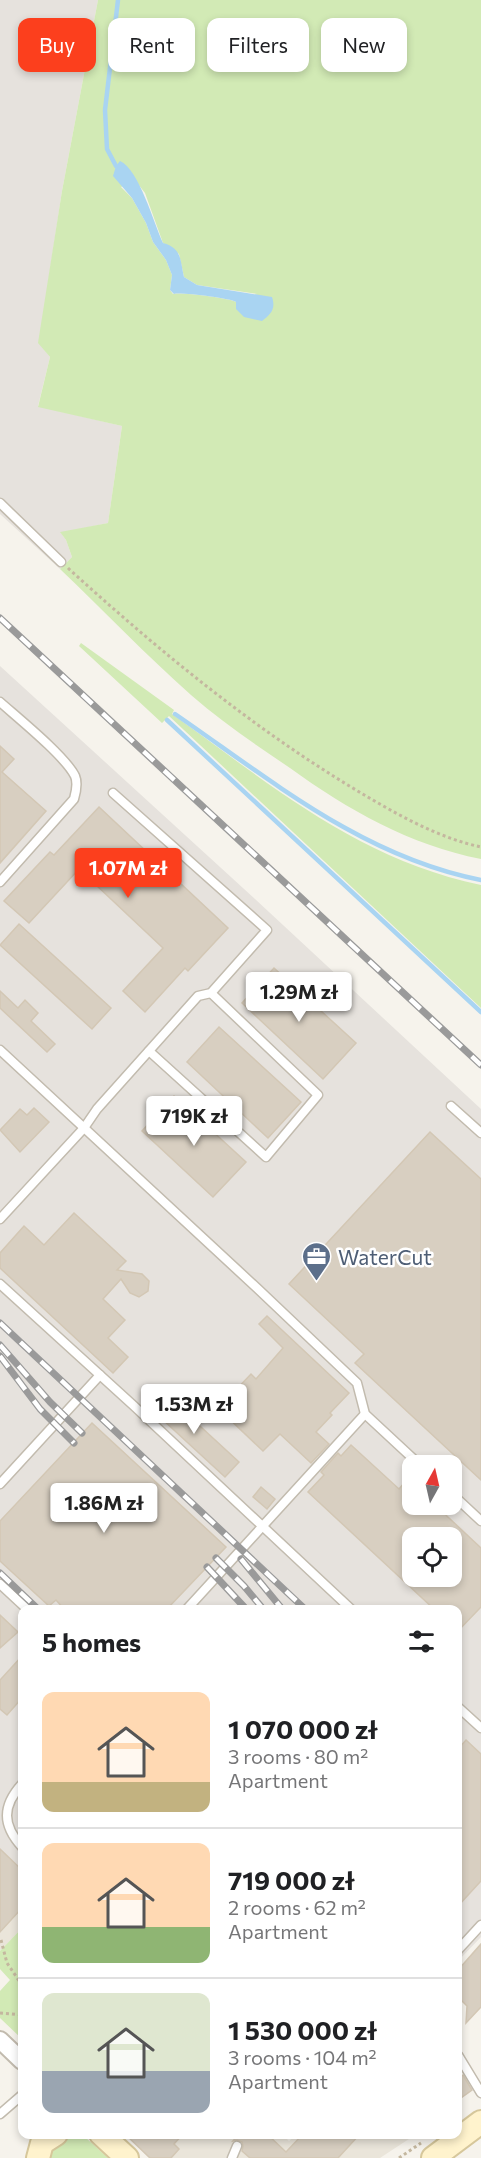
<!DOCTYPE html>
<meta charset="utf-8">
<style>
:root{--surface:#fff;--page:#f6f6f6;--text:#202124;--muted:#757577;--line:#e0e0e0;--accent:#fc3f1d}
body{margin:0;font-family:Commissioner,sans-serif;background:var(--page);color:var(--text);height:100vh;display:flex;flex-direction:column;font-size:22px;white-space:nowrap}
*{box-sizing:border-box;margin:0}
p{font-size:20px;color:var(--muted)}
.icon{flex:none;width:33px;height:33px;fill:none;stroke:currentColor;stroke-width:2;stroke-linecap:round;stroke-linejoin:round}
.map{position:relative;flex:1;overflow:hidden}
.side{position:absolute;left:18px;top:1605px;width:444px;height:534px;display:flex;flex-direction:column;background:var(--surface);border-radius:12px;box-shadow:0 3px 9px #0003}
.side>*{flex:none}
.banner{position:absolute;left:18px;top:18px;width:446px;height:54px;display:flex;gap:12px}
.needle{width:39px;rotate:8deg}
.controls{position:absolute;left:402px;top:1455px;display:grid;gap:12px}
.controls a{display:grid;place-items:center;width:60px;height:60px;border-radius:12px;background:var(--surface);box-shadow:0 3px 9px #0003;font-size:30px}
.price{position:absolute;translate:-50% -51px;padding:0 14px;border-radius:6px;background:#fff;color:#222;font-size:20px;line-height:39px;filter:drop-shadow(0 2px 3px #0008)}
.price::after{content:'';position:absolute;left:50%;top:36px;width:18px;height:14px;margin-left:-9px;background:inherit;clip-path:polygon(0 0,100% 0,50% 100%)}
.price.active{background:var(--accent);color:#fff}
ul{padding:0;list-style:none}
li{display:flex;align-items:center;gap:18px;height:150px;padding:0 24px}
li+li{border-top:2px solid var(--line)}
li span{display:grid;place-items:center;flex:none;width:168px;height:120px;border-radius:12px;color:#555}
li>.icon{margin-inline-start:auto}
span .icon{width:72px;height:72px;fill:#fffc;stroke-width:1}
li b{font-size:26px}
h2{display:flex;justify-content:space-between;align-items:center;height:72px;padding:0 24px;font-size:26px}
.tag{padding:0 21px;border-radius:12px;background:var(--surface);box-shadow:0 3px 9px #0003;font-size:21px;line-height:54px}
.tag.active{background:var(--accent);color:#fff}
.map>svg:first-child{display:block}
.residential{fill:#eae5da}
.industrial{fill:#e6e2dd;fill-rule:evenodd}
.green{fill:#d2eab5;fill-rule:evenodd}
.water{fill:#a9d4f2}
.lines{fill:none;stroke-linecap:round;stroke-linejoin:round}
.stream{stroke:#a9d4f2;stroke-width:4.5}
.building{fill:#d8cfc1;stroke:#d3c7b4;stroke-width:1.5;fill-rule:evenodd}
.lane-casing{stroke:#c2bbae;stroke-width:11}
.street-casing{stroke:#c2bbae;stroke-width:20}
.secondary-casing{stroke:#d6c79b;stroke-width:26}
.path{stroke:#c4b79f;stroke-width:3;stroke-dasharray:3 3;stroke-linecap:butt}
.lane{stroke:#fff;stroke-width:8}
.street{stroke:#fff;stroke-width:16}
.secondary{stroke:#fff3cd;stroke-width:22}
.rail-casing{stroke:#9a9a9a;stroke-width:7}
.rail{stroke:#fff;stroke-width:4.5;stroke-dasharray:14;stroke-linecap:butt}
.labels{text-anchor:middle;dominant-baseline:central;stroke-width:5;stroke-linejoin:round;paint-order:stroke}
.service-label{font-size:21px;fill:#4e5e75;stroke:#fff;text-anchor:start}
</style>
<div class="map">
<svg width="481" height="2158" viewBox="0 0 481 2158">
<rect width="100%" height="100%" fill="#f6f3ec"/>
<g class="residential">
<path d="M0,1872L22,1893V1928L0,1951Z"/>
<path d="M282,2134L289,2141L296,2135H415L380,2158H150L125,2135Z"/>
</g>
<g class="industrial">
<path d="M0,0H98L62,191L39,343L50,357L38,406L122,426L108,523L61,533L66,540L72,557L60,569L0,514Z"/>
<path d="M0,666L255,899L481,1109V1937L458,1961V1610H22V1893L0,1872ZM412,1466H452V1504H412ZM412,1538H452V1576H412Z"/>
</g>
<g class="green">
<path d="M98,0H481V859C410,845 348,810 290,768C256,745 222,722 191,695C146,655 104,611 60,569L72,557L66,540L60,532L108,523L122,426L38,407L50,357L38,343L62,191ZM135,180L145,193L163,243L179,254L184,277L197,285L257,294L236,302C229,298 180,292 173,294L170,290L172,275L166,260L153,242L146,223L132,198L121,187Z"/>
<path d="M81,643L174,710L172,714C271,785 358,859 481,885V1008L169,716L162,723L79,646Z"/>
<path d="M22,1928V2039L0,2018V1991L10,1980L0,1969V1951Z"/>
<path d="M72,2135L85,2137L108,2158H44L57,2141Z"/>
</g>
<path class="water" d="M120,161C139,169 154,224 163,243C182,248 180,260 184,277L197,285L272,297C276,309 271,314 262,321L244,317L236,309V302C230,298 179,292 174,294L170,290L172,275L166,260L153,242L146,223L132,198L113,176L116,166Z"/>
<g class="lines">
<g class="stream">
<path d="M116,166L107,149L105,110L118,0"/>
<path d="M175,714C271,780 363,857 481,880"/>
<path d="M167,720L481,1012"/>
</g>
</g>
<g class="building">
<path d="M0,746L14,759L2,772L46,811L0,863Z"/>
<path d="M99,807L228,928L188,971L185,968L145,1012L123,991L163,948L79,869L29,923L4,901L50,852L54,855Z"/>
<path d="M19,924L111,1008L92,1029L0,945Z"/>
<path d="M274,968L356,1043L323,1079L242,1003Z"/>
<path d="M0,991L18,1008L25,1000L38,1013L31,1021L55,1044L47,1052L0,1008Z"/>
<path d="M219,1027L301,1102L268,1138L187,1062Z"/>
<path d="M174,1096L246,1162L213,1197L142,1131Z"/>
<path d="M34,1108L49,1122L20,1152L0,1130L20,1109L27,1115Z"/>
<path d="M430,1132L481,1179V1480L355,1363L364,1354L289,1284Z"/>
<path d="M74,1213L126,1261L117,1270L142,1274L149,1281L148,1291L139,1297L130,1293L121,1279L103,1299L125,1320L108,1338L128,1357L113,1373L0,1268V1253L24,1226L44,1245Z"/>
<path d="M267,1316L349,1393L330,1413L332,1415L316,1432L329,1444L311,1463L280,1434L263,1451L224,1414L238,1397L233,1393L251,1374L256,1379L283,1348L259,1324Z"/>
<path d="M164,1393L239,1462L225,1477L150,1408Z"/>
<path d="M92,1423L226,1547L166,1610H65L56,1600L49,1606L0,1561V1521Z"/>
<path d="M351,1445L399,1489L412,1474V1504H434L481,1548V1607L458,1631V1610H435L308,1492L324,1475L321,1472L338,1453L341,1456ZM412,1538H452V1576H412Z"/>
<path d="M261,1487L275,1499L267,1509L253,1497Z"/>
<path d="M0,1615L18,1632L0,1648Z"/>
<path d="M22,1656V1698L7,1715L0,1709V1680Z"/>
<path d="M466,1740L481,1754V1881L458,1906V1749Z"/>
<path d="M0,1849L22,1870V1908L0,1932Z"/>
<path d="M481,1944V2007L466,2023L467,2006L458,1997V1970Z"/>
<path d="M463,2075L472,2090L458,2100V2079Z"/>
<path d="M125,2134H183L174,2144L179,2149L171,2158H150Z"/>
<path d="M239,2134H267L286,2152L303,2134H360L338,2158H250L242,2151L243,2146L242,2142L237,2140L233,2141Z"/>
</g>
<g class="lines">
<defs>
<g id="lane">
<path d="M0,503L61,562"/>
<path d="M0,702C18,718 65,756 75,776C78,783 76,792 74,799L0,882"/>
<path d="M0,1050L258,1289L357,1383L365,1414L421,1466"/>
<path d="M149,1051L266,1157L318,1095L211,993"/>
<path d="M451,1106L481,1133"/>
<path d="M0,1219L84,1128L97,1109L198,996L211,993L267,930L113,793"/>
<path d="M0,1284L134,1406L352,1610"/>
<path d="M0,1484L100,1375"/>
<path d="M452,1494L481,1521"/>
<path d="M0,1584L28,1610"/>
<path d="M186,1610L365,1414"/>
<path d="M458,1707L481,1728"/>
<path d="M22,1784C2,1806 2,1825 22,1847"/>
<path d="M458,1950L481,1925"/>
<path d="M458,2055L481,2093"/>
<path d="M0,2114L22,2095"/>
<path d="M232,2158L237,2146"/>
</g>
<path id="street" d="M0,2040L22,2061"/>
<g id="secondary">
<path d="M101,2134L127,2158"/>
<path d="M38,2158L42,2143L56,2134"/>
<path d="M433,2158L481,2122"/>
</g>
</defs>
<use href="#lane" class="lane-casing"/>
<use href="#street" class="street-casing"/>
<use href="#secondary" class="secondary-casing"/>
<g class="path">
<path d="M68,568C159,651 255,730 361,793C398,815 439,838 481,847"/>
<path d="M1,1940L7,1963L22,1985"/>
<path d="M0,2013L22,2015"/>
<path d="M399,2158L421,2143"/>
</g>
<use href="#lane" class="lane"/>
<use href="#street" class="street"/>
<use href="#secondary" class="secondary"/>
<defs>
<g id="rail">
<path d="M0,618L481,1065"/>
<path d="M0,1323L306,1610"/>
<path d="M0,1345L50,1402L82,1433"/>
<path d="M0,1356L40,1409L74,1443"/>
<path d="M216,1558L244,1586L264,1610"/>
<path d="M241,1559L283,1610"/>
<path d="M207,1567L247,1610"/>
<path d="M0,1573L39,1610"/>
</g>
</defs>
<use href="#rail" class="rail-casing"/>
<use href="#rail" class="rail"/>
</g>
<defs>
<symbol id="office-pin" viewBox="-11 -11 22 30"><path d="M0 17L-7.5 6A9.5 9.5 0 1 1 7.5 6Z" fill="#5c6f8a" stroke="#fff"/><path d="M-6-3h4V-5.5h4V-3h4V5H-6ZM-1-4.5V-3h2v-1.5ZM-6 0V1H6V0Z" fill="#fff"/></symbol>
</defs>
<g fill-rule="evenodd">
<use href="#office-pin" x="300" y="1240" width="33" height="45"/>
</g>
<g class="labels">
<g class="service-label">
<text x="338" y="1256">WaterCut</text>
</g>
</g>
</svg>
<div class="controls">
<a><svg class="needle" viewBox="-14 -14 28 28"><path d="M0-13l5 13h-10z" fill="#e53935"/><path d="M0 13l5-13h-10z" fill="#757577"/></svg></a>
<a><svg class="icon" aria-label="locate" viewBox="0 0 24 24"><circle cx="12" cy="12" r="6"/><path d="M12 2v4M12 18v4M2 12h4M18 12h4"/></svg></a>
</div>
<b class="price active" style="left:128px;top:899px">1.07M zł</b>
<b class="price" style="left:299px;top:1023px">1.29M zł</b>
<b class="price" style="left:194px;top:1147px">719K zł</b>
<b class="price" style="left:194px;top:1435px">1.53M zł</b>
<b class="price" style="left:104px;top:1534px">1.86M zł</b>
<div class="banner">
<a class="tag active">Buy</a>
<a class="tag">Rent</a>
<a class="tag">Filters</a>
<a class="tag">New</a>
</div>
<section class="side">
<h2>5 homes<svg class="icon" aria-label="filters" viewBox="0 0 24 24"><path d="M4 7h16M4 17h16"/><circle cx="9" cy="7" r="2"/><circle cx="15" cy="17" r="2"/></svg></h2>
<ul>
<li><span style="background:linear-gradient(#ffd9b3 75%,#c2b280 0)"><svg class="icon" aria-label="home" viewBox="0 0 24 24"><path d="M3 11l9-7 9 7M6 9v11h12V9"/></svg></span><div><b>1 070 000 zł</b><p>3 rooms · 80 m²</p><p>Apartment</p></div></li>
<li><span style="background:linear-gradient(#ffd9b3 70%,#8fb573 0)"><svg class="icon" aria-label="home" viewBox="0 0 24 24"><path d="M3 11l9-7 9 7M6 9v11h12V9"/></svg></span><div><b>719 000 zł</b><p>2 rooms · 62 m²</p><p>Apartment</p></div></li>
<li><span style="background:linear-gradient(#dfe7d0 65%,#9aa5b1 0)"><svg class="icon" aria-label="home" viewBox="0 0 24 24"><path d="M3 11l9-7 9 7M6 9v11h12V9"/></svg></span><div><b>1 530 000 zł</b><p>3 rooms · 104 m²</p><p>Apartment</p></div></li>
</ul>
</section>
</div>
